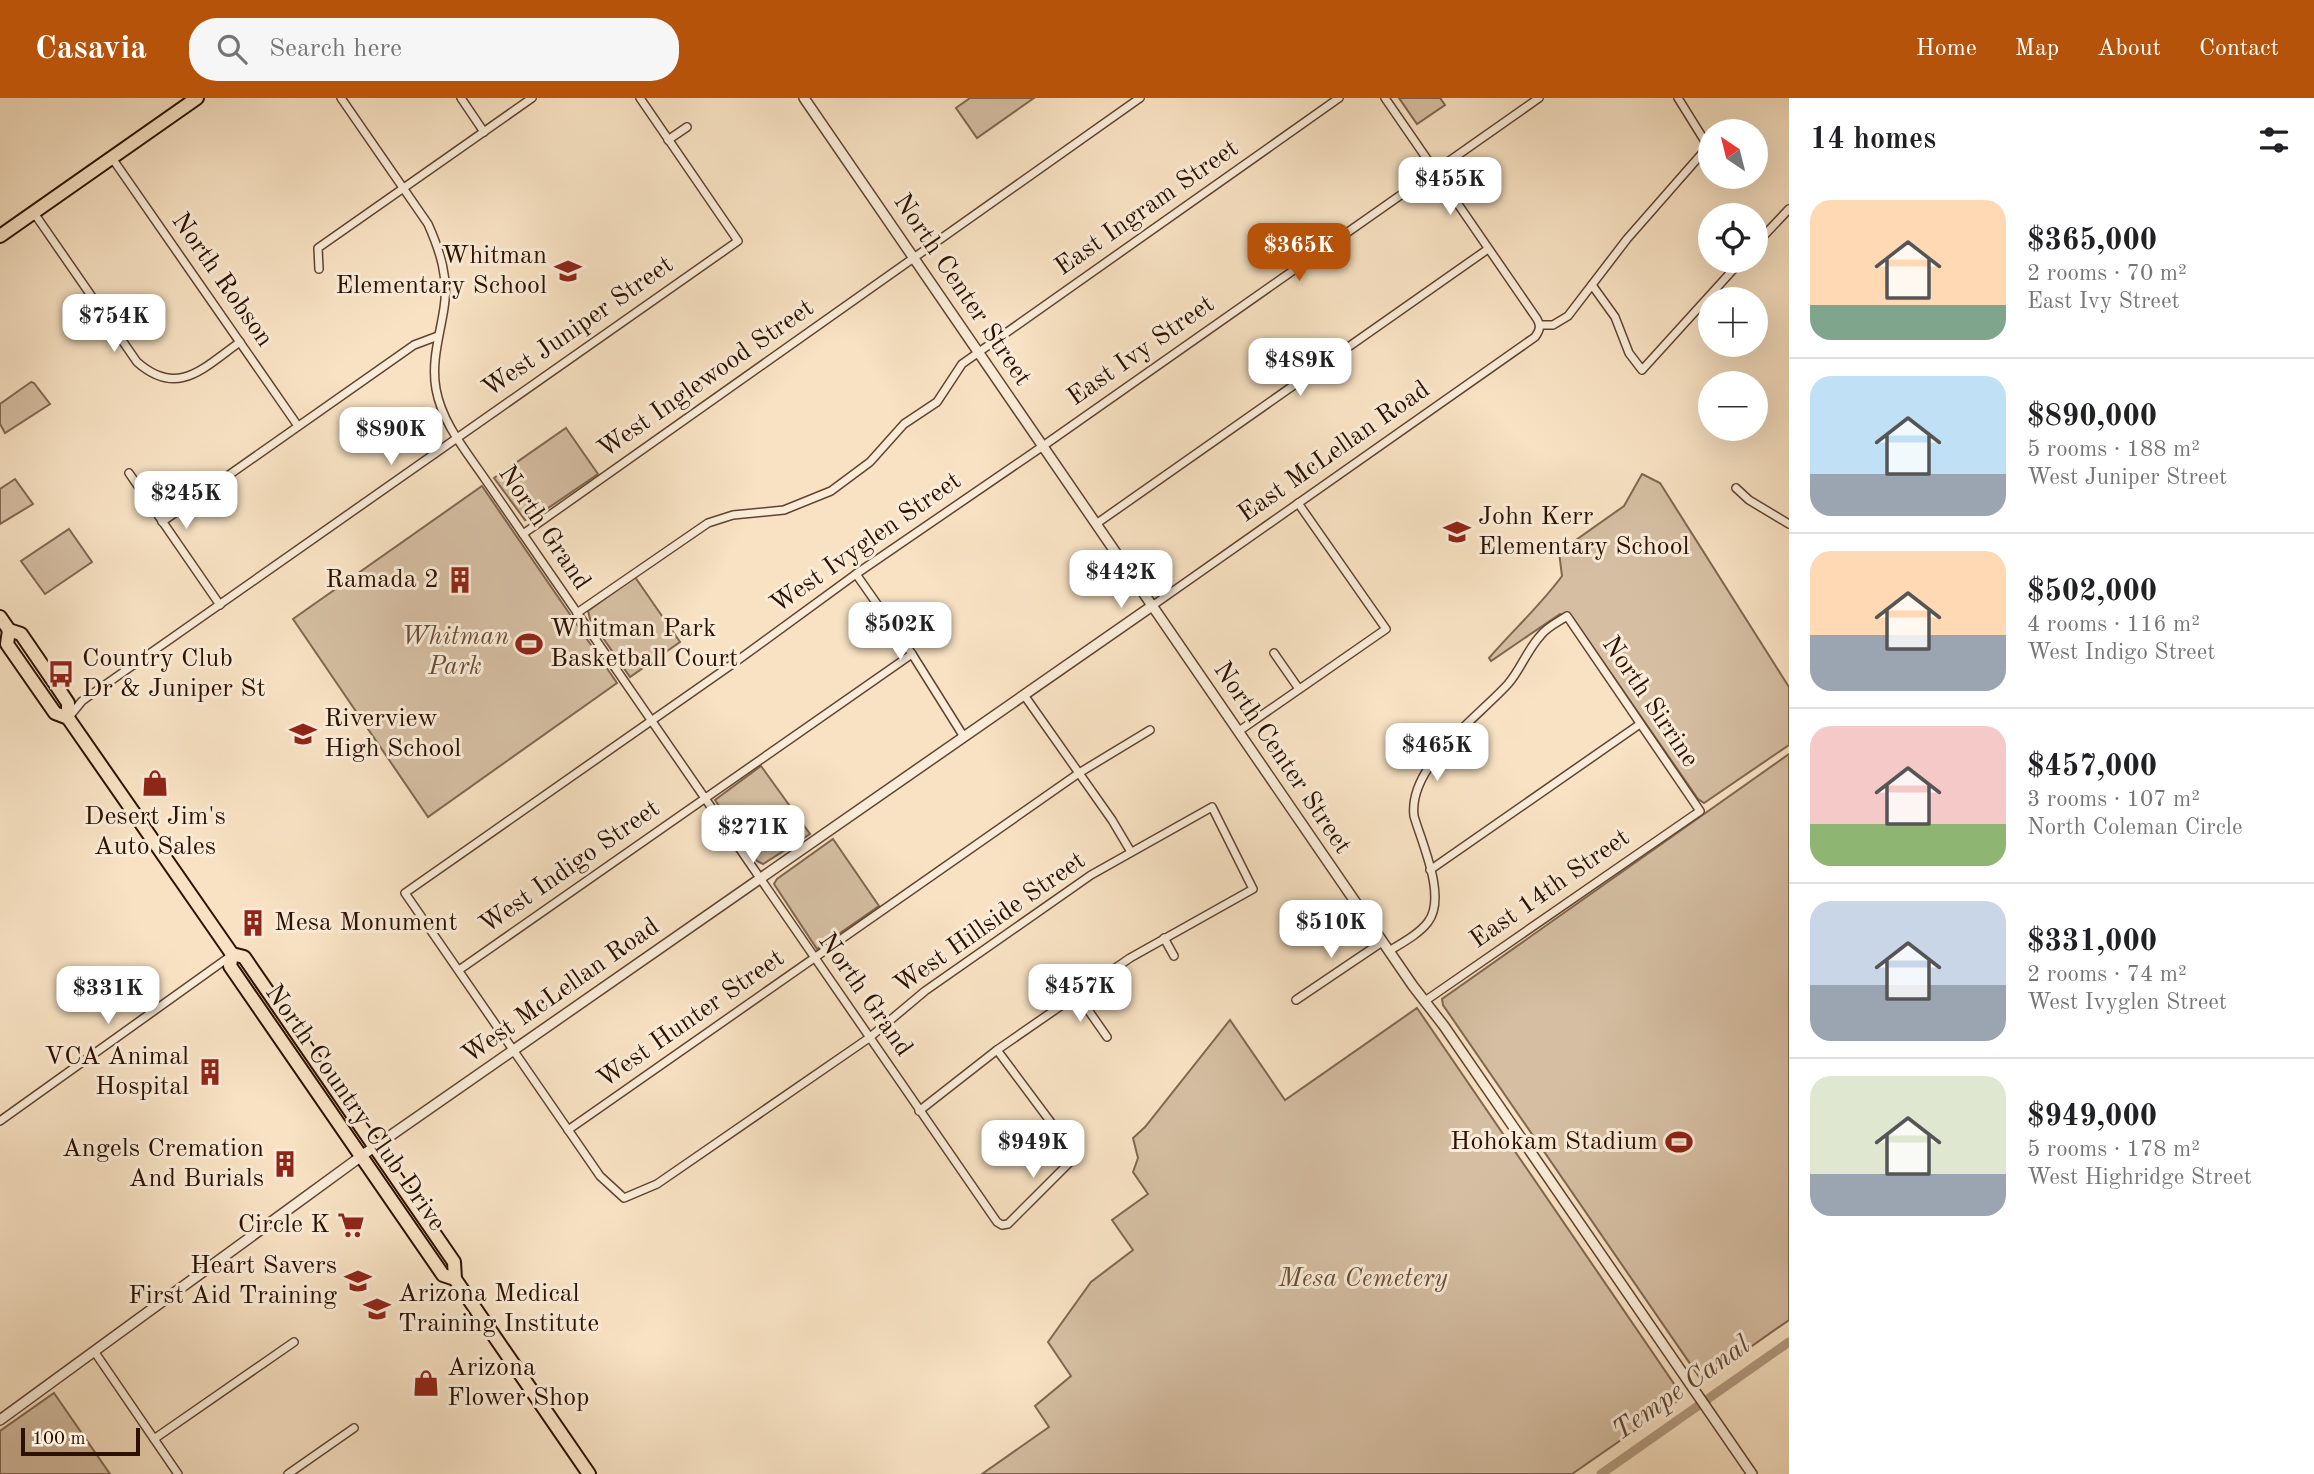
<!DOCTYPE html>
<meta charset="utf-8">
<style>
:root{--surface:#fff;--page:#f6f6f6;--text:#202124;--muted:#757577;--line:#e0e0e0;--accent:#b45309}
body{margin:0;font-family:"Old Standard TT",serif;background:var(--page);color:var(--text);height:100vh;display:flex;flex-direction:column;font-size:26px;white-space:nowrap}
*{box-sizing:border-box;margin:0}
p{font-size:23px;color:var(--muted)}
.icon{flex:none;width:38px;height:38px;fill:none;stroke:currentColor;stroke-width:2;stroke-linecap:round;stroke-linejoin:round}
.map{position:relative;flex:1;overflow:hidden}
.sheet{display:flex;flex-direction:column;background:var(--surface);width:525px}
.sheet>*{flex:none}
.needle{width:46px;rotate:325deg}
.buttons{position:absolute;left:1698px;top:21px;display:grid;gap:14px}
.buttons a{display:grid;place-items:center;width:70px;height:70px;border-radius:50%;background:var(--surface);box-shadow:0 7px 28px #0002;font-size:35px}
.scale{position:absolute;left:21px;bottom:18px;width:119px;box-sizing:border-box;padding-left:7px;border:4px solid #2c1000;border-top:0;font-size:19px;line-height:24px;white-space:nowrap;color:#2c1000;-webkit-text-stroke:5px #faecd8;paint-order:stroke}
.price{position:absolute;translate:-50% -60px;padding:0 16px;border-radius:14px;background:#fff;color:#222;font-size:23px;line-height:46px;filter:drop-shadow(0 2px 4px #0008)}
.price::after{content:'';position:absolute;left:50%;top:42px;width:21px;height:16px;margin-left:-10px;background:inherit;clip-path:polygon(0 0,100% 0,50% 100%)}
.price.current{background:var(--accent);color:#fff}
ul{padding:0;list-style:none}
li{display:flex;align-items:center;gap:21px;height:175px;padding:0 21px}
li+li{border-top:2px solid var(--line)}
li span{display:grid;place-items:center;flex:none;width:196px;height:140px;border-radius:21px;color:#555}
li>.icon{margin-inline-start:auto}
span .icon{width:84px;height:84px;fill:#fffc;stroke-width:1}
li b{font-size:30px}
h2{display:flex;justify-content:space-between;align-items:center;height:84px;padding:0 21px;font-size:30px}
header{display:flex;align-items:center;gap:42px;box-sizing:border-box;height:98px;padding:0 35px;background:var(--accent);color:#fff}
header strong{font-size:33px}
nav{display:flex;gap:38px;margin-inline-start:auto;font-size:24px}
.search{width:490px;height:63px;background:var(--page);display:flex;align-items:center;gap:18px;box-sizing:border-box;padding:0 24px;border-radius:28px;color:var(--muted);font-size:26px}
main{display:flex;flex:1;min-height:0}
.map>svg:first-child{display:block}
.green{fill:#d5bea2;stroke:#806751;stroke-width:2}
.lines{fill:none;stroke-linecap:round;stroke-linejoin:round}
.canal{stroke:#b39b81;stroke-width:9}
.minor-casing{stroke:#5f4431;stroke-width:10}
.tertiary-casing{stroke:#5f4431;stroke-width:12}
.primary-casing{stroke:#2c1000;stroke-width:16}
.minor{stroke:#faecd8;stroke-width:7}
.tertiary{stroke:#faecd8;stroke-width:9}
.primary{stroke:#f8e2c3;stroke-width:12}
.labels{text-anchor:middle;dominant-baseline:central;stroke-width:6;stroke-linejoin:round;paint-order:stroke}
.street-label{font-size:26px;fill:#2c1000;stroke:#faecd8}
.poi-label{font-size:26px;fill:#2c1000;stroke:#faecd8;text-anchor:end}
.park-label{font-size:26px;font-style:italic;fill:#674d39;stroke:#faecd8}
.water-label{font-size:28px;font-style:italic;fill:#624834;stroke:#faecd8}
</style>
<header>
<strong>Casavia</strong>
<div class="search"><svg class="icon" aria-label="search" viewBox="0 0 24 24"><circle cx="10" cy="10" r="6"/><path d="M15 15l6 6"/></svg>Search here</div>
<nav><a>Home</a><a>Map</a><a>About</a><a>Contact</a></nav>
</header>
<main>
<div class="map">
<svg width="1789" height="1376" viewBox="0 0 1789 1376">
<rect width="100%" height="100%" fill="#f8e2c3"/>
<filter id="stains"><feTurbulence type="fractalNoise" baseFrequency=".00286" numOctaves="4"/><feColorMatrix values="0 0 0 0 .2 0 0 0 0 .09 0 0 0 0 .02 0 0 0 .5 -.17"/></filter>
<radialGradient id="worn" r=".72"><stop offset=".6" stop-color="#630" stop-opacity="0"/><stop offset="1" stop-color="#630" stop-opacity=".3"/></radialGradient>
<g class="green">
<path d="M970,0H1034L977,40L956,10Z"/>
<path d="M1399,0H1440L1445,7L1417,26Z"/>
<path d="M31,284L34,285L50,306L5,335L0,326V306Z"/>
<path d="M566,330L598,376L535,419L525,422L494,380Z"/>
<path d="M1642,376L1660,385L1789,589V647L1704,705L1698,701L1572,519L1560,516L1491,563L1489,560C1513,532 1540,508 1562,478L1559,454L1624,408Z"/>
<path d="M15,381L33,406L0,426V391Z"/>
<path d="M482,388L617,585L428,719L293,521Z"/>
<path d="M69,431L92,464L45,496L21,463Z"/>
<path d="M635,479L680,544L630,579L590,521L588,513Z"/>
<path d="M1789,656V1222L1702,1283L1443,907L1442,901Z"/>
<path d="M761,668L810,736L763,766L757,763L715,702Z"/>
<path d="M833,741L879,808L817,851L774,786L777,781Z"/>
<path d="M1417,910L1683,1299L1572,1376H982L1049,1329L1035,1308L1071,1278L1048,1244L1091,1184L1133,1152L1112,1122L1148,1096L1133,1074L1138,1060L1133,1040L1145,1029L1230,922L1285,1002Z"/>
<path d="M54,1295L110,1376H0V1333Z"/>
</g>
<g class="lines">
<path class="canal" d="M1601,1376L1789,1244"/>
<defs>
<g id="minor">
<path d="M341,0L428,126C440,153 449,180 444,210C440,237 431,263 436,291C442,325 466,353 485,381L997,1124L1002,1127L1008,1126L1076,1058L997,952"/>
<path d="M461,0L484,34"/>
<path d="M668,42L687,29"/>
<path d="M112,60L298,328"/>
<path d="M34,115L137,264C178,300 203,270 240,244"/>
<path d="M1755,147L1789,111"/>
<path d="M319,171L318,150L532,0"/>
<path d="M1592,187L1615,219L1629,255L1642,272L1741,163"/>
<path d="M1540,227H1553L1568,218L1627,141L1705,52L1706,45L1678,0"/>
<path d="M129,375L220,507"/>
<path d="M1736,390L1749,402L1789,426"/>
<path d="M162,424L414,247L438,238"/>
<path d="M1096,426L1488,151"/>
<path d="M523,436L1140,0"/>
<path d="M856,476L912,556L964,639"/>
<path d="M1152,508L1535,239C1540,232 1541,228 1537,221L1385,0"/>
<path d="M577,515L708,425L733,417L784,412L831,393L870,364L904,326L937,304L962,266L1339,0"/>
<path d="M1274,555L1299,591"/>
<path d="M1024,597L1112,722L1131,754"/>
<path d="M69,619L82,603L738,143L640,0"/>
<path d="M1239,633L1386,531L1298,405"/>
<path d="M1430,772L1640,626"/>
<path d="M1164,840L1174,858"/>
<path d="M1389,853C1402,845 1419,836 1428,824C1447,799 1422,746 1414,718C1408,668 1477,620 1508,586C1521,571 1527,552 1541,537C1547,529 1558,524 1567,518L1700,713L1425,903"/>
<path d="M459,872L912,556"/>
<path d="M1077,896L1107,939"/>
<path d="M1296,902L1382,844"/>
<path d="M919,1013L997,952L1130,860L1253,791L1212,709L1091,777L925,893L869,940L657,1086L624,1100L600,1078L405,795L734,565L856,476L1043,348L1539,0"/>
<path d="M0,1023L232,857"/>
<path d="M568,1032L1079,675L1150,632"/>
<path d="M94,1253L178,1376"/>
<path d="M154,1341L294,1244"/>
<path d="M288,1376L354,1330"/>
</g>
<g id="tertiary">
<path d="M804,0L1413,888L1444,928L1752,1376"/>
<path d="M0,1322L367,1054L1152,508"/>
</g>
<g id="primary">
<path d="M0,138L197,0"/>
<path d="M0,519L9,532L21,536L58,590L68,605V620"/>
<path d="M9,532L7,546L55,615L68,620L232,856L244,859L454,1164L455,1181L589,1376"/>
<path d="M232,856L230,868L443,1177L455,1181"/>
</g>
</defs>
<use href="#minor" class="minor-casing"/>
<use href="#tertiary" class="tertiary-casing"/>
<use href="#primary" class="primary-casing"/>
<use href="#minor" class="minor"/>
<use href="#tertiary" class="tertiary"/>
<use href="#primary" class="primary"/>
</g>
<defs>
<symbol id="school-bare" viewBox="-9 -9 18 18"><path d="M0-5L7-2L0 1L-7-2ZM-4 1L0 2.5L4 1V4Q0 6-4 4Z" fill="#8f2418" stroke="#faecd8" stroke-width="2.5" paint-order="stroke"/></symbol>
<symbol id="building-bare" viewBox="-9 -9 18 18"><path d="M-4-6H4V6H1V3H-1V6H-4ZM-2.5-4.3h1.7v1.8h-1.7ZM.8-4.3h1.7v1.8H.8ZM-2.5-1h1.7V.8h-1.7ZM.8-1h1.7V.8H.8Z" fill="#8f2418" stroke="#faecd8" stroke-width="2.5" paint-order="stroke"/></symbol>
<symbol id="stadium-bare" viewBox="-9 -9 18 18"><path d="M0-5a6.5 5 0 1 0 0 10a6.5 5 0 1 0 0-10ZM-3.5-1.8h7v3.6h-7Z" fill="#8f2418" stroke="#faecd8" stroke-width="2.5" paint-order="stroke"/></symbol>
<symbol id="bus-bare" viewBox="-9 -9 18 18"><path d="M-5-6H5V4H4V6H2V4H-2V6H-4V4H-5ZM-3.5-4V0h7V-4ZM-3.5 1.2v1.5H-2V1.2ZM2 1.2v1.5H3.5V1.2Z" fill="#8f2418" stroke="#faecd8" stroke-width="2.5" paint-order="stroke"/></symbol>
<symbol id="shop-bare" viewBox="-9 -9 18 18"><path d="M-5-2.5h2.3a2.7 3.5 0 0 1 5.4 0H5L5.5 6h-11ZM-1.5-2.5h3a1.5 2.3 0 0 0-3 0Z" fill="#8f2418" stroke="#faecd8" stroke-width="2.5" paint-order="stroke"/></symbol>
<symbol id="supermarket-bare" viewBox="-9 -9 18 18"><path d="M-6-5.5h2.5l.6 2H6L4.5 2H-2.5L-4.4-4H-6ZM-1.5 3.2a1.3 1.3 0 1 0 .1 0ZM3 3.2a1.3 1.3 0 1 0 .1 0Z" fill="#8f2418" stroke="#faecd8" stroke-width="2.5" paint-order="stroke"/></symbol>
</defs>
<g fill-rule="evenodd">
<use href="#school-bare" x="549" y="154" width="38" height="38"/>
<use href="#school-bare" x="1438" y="415" width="38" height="38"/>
<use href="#building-bare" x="441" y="463" width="38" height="38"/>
<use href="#stadium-bare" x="510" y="527" width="38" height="38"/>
<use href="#bus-bare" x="42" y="557" width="38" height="38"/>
<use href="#school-bare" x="284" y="617" width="38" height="38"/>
<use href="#shop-bare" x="136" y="666" width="38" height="38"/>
<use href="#building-bare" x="234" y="806" width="38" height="38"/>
<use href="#building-bare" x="191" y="955" width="38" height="38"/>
<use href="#stadium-bare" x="1660" y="1025" width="38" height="38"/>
<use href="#building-bare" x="266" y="1047" width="38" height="38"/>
<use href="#supermarket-bare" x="332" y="1108" width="38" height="38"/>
<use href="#school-bare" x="339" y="1164" width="38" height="38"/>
<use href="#school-bare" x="358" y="1192" width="38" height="38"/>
<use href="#shop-bare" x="407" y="1266" width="38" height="38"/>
</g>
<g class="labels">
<g class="street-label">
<text transform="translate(1147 110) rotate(-35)">East Ingram Street</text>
<text transform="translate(222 182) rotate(55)">North Robson</text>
<text transform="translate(962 192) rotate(56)">North Center Street</text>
<text transform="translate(578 229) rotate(-35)">West Juniper Street</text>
<text transform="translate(1141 253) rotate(-35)">East Ivy Street</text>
<text transform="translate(706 281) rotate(-35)">West Inglewood Street</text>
<text transform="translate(1334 354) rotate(-35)">East McLellan Road</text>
<text transform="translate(544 430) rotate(56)">North Grand</text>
<text transform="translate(866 445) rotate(-35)">West Ivyglen Street</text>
<text transform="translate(1650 604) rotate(56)">North Sirrine</text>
<text transform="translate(1282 660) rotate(56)">North Center Street</text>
<text transform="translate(570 769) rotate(-35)">West Indigo Street</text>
<text transform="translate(1550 791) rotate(-35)">East 14th Street</text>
<text transform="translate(990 825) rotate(-35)">West Hillside Street</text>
<text transform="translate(561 893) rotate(-35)">West McLellan Road</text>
<text transform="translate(865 897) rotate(55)">North Grand</text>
<text transform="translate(691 921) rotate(-35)">West Hunter Street</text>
<text transform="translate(355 1010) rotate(55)">North Country Club Drive</text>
</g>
<g class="poi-label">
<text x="547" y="158">Whitman<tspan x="547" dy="30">Elementary School</tspan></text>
<text x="1478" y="419" text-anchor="start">John Kerr<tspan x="1478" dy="30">Elementary School</tspan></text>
<text x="439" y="482">Ramada 2</text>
<text x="550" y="531" text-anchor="start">Whitman Park<tspan x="550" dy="30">Basketball Court</tspan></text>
<text x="82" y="561" text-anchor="start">Country Club<tspan x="82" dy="30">Dr &amp; Juniper St</tspan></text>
<text x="324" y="621" text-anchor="start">Riverview<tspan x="324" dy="30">High School</tspan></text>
<text x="155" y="719" text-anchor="middle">Desert Jim's<tspan x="155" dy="30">Auto Sales</tspan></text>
<text x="274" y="825" text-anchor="start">Mesa Monument</text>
<text x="189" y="959">VCA Animal<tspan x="189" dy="30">Hospital</tspan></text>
<text x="1658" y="1044">Hohokam Stadium</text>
<text x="264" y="1051">Angels Cremation<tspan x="264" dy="30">And Burials</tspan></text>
<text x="330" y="1127">Circle K</text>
<text x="337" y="1168">Heart Savers<tspan x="337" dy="30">First Aid Training</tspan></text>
<text x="398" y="1196" text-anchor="start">Arizona Medical<tspan x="398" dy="30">Training Institute</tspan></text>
<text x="447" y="1270" text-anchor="start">Arizona<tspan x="447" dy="30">Flower Shop</tspan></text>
</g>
<g class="park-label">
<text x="455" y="539">Whitman<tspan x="455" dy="30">Park</tspan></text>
<text x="1363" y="1181">Mesa Cemetery</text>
</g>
<g class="water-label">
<text transform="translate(1682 1291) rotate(-35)">Tempe Canal</text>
</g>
</g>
<rect width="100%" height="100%" filter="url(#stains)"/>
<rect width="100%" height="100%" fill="url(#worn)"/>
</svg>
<div class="buttons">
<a><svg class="needle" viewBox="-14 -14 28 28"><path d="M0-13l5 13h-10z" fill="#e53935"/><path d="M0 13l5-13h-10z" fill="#757577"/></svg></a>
<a><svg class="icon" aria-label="locate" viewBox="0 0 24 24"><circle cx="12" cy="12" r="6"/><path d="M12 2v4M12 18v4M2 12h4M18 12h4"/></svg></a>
<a>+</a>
<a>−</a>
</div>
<div class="scale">100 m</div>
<b class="price" style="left:1450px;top:119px">$455K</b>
<b class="price current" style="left:1299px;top:185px">$365K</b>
<b class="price" style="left:114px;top:256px">$754K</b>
<b class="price" style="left:1300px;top:300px">$489K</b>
<b class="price" style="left:391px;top:369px">$890K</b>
<b class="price" style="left:186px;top:433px">$245K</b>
<b class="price" style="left:1121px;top:512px">$442K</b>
<b class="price" style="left:900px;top:564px">$502K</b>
<b class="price" style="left:1437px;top:685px">$465K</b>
<b class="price" style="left:753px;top:767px">$271K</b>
<b class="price" style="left:1331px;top:862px">$510K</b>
<b class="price" style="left:1080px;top:926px">$457K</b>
<b class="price" style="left:108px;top:928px">$331K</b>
<b class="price" style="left:1033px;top:1082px">$949K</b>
</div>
<section class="sheet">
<h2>14 homes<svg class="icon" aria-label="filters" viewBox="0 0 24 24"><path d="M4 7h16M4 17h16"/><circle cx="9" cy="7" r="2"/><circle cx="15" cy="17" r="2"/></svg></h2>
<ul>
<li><span style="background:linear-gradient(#ffd9b3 75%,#7fa58c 0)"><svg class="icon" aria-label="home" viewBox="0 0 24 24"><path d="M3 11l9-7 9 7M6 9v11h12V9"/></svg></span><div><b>$365,000</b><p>2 rooms · 70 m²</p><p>East Ivy Street</p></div></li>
<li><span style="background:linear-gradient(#bfe0f5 70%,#9aa5b1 0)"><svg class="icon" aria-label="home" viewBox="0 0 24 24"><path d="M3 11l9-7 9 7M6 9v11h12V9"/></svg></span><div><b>$890,000</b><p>5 rooms · 188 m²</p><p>West Juniper Street</p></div></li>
<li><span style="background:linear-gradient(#ffd9b3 60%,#9aa5b1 0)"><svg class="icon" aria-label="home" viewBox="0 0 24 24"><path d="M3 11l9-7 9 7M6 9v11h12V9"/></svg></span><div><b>$502,000</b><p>4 rooms · 116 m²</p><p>West Indigo Street</p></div></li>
<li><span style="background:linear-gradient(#f6c9c9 70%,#8fb573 0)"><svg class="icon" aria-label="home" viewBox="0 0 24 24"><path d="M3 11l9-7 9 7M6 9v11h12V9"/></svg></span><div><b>$457,000</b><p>3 rooms · 107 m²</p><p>North Coleman Circle</p></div></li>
<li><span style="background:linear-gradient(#c9d6e8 60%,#9aa5b1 0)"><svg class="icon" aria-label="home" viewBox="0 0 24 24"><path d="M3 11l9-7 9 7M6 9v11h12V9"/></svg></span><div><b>$331,000</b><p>2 rooms · 74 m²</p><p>West Ivyglen Street</p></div></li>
<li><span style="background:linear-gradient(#dfe7d0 70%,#9aa5b1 0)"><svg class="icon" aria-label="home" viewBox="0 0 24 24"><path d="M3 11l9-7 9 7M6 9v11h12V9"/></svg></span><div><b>$949,000</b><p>5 rooms · 178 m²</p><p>West Highridge Street</p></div></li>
</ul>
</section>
</main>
